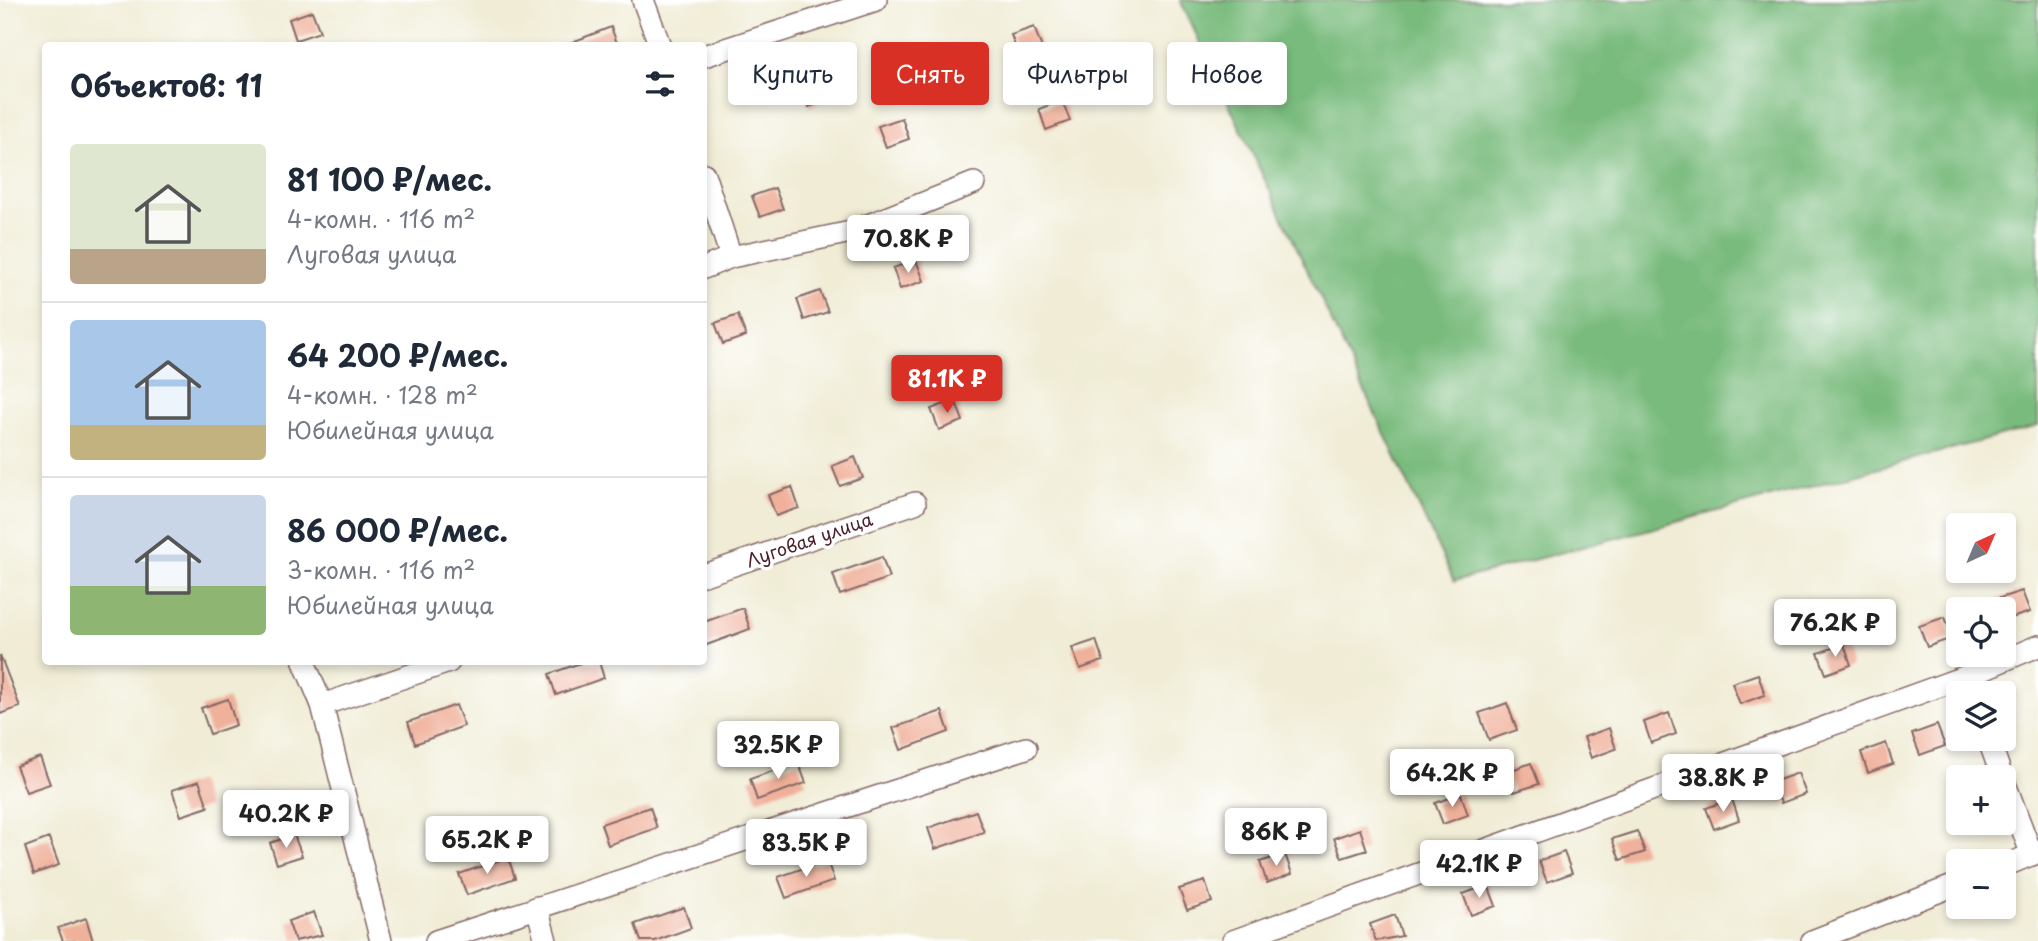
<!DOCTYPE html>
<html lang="ru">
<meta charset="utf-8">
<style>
:root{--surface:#fff;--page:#f2f2f3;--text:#1f2937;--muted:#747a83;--line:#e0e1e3;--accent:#d93025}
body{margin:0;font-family:"Playpen Sans",sans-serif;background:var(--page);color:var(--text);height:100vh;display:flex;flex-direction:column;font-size:26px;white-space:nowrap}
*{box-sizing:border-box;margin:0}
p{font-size:23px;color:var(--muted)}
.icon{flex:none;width:38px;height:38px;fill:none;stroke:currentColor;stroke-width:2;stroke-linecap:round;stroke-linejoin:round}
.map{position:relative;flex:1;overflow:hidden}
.details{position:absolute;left:42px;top:42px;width:665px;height:623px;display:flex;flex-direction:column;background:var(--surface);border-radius:7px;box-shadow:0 4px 10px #0003}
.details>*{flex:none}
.banner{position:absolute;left:728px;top:42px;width:665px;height:63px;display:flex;gap:14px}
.needle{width:46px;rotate:44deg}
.tools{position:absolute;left:1946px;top:513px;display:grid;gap:14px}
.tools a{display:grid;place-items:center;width:70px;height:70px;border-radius:7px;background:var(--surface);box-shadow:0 4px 10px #0003;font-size:35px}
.price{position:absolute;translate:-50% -60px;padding:0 16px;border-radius:7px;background:#fff;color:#222;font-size:23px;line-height:46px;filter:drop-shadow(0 2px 4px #0008)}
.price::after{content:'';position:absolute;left:50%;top:42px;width:21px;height:16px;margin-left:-10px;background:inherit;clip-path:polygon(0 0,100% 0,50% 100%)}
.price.active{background:var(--accent);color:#fff}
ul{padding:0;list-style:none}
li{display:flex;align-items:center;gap:21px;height:175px;padding:0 28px}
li+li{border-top:2px solid var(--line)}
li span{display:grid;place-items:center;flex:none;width:196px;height:140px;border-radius:7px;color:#555}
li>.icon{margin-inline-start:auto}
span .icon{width:84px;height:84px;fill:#fffc;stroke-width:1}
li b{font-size:30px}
h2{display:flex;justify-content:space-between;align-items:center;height:84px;padding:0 28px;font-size:30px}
.chip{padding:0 24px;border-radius:7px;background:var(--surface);box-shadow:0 4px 10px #0003;font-size:24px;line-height:63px}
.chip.active{background:var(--accent);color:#fff}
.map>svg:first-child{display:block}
.forest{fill:#79bb7d;stroke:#626d54;stroke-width:2}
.building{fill:#f0b19b}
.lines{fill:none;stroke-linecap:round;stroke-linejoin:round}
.street-casing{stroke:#846766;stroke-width:24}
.street{stroke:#fff;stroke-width:21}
.labels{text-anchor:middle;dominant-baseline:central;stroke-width:7;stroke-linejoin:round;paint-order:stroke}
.street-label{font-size:18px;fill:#4a1f2b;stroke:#fff}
</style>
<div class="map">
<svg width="2038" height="941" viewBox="0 0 2038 941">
<rect width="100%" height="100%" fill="#fff"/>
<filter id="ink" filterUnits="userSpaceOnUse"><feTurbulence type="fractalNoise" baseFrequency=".0143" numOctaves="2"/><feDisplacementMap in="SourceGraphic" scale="14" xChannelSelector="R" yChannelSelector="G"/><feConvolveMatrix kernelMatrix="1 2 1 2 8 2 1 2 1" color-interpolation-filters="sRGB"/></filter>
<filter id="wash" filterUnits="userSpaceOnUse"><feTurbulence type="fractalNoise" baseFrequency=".00686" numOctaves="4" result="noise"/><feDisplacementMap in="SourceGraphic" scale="28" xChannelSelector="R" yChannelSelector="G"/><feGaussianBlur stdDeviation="1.57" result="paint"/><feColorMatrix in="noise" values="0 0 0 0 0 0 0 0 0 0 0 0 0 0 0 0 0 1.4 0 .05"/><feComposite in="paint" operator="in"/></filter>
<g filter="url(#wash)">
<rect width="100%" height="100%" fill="#f0ecd5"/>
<path class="forest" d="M1180,0H2038V426L1454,581Z"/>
<g id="blocks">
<g class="building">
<path d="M312,11L320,32L296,40L289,19Z"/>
<path d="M611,27L618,46H567V44Z"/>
<path d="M1034,27L1042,48L1019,56L1011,35Z"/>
<path d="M923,69L930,90L907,98L899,77Z"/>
<path d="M825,77L833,98L809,107L801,86Z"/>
<path d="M1062,100L1070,121L1046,130L1039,109Z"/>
<path d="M902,118L909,139L886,147L878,126Z"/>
<path d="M775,188L783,209L760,217L752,196Z"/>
<path d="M916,260L924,281L900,289L893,268Z"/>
<path d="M820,291L828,312L804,320L797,299Z"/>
<path d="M738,315L746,336L723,344L715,323Z"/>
<path d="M955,400L963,421L939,430L931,409Z"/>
<path d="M855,457L863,478L840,486L832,466Z"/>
<path d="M792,487L799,508L776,516L768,495Z"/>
<path d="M882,557L889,578L840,595L833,574Z"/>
<path d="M2022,591L2030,612L2005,620L2004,609H2001L1997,599Z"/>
<path d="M743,608L750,629L704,646V622Z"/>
<path d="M1945,617L1952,638L1927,647L1919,626Z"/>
<path d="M1096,640L1103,661L1080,669L1072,648Z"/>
<path d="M1844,644L1851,665L1826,674L1818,653Z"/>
<path d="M0,655L20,707L0,714Z"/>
<path d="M583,662H599L604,678L556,695L549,674Z"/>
<path d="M1758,674L1765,695L1740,704L1732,683Z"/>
<path d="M228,699L236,725L210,734L201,708Z"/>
<path d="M1507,703L1517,730L1489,740L1479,713Z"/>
<path d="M456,705L464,726L415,744L408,722Z"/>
<path d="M942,711L949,732L901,750L893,728Z"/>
<path d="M1669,713L1676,734L1651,743L1644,722Z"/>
<path d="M1937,725L1945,746L1920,755L1912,734Z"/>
<path d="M1609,728L1616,749L1591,758L1584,737Z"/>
<path d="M1886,743L1893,764L1868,773L1861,752Z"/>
<path d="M40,757L50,784L26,792L16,766Z"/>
<path d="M798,762L806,783L757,800L750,779Z"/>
<path d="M1531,763L1539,784L1514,792L1506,772Z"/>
<path d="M1798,773L1806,794L1781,803L1773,782Z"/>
<path d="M199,781L208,807L181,816L172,790Z"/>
<path d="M1461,794L1468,815L1443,824L1435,803Z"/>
<path d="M1732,799L1739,820L1714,829L1706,808Z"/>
<path d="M650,807L657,828L608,845L601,824Z"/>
<path d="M976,811L984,832L935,849L928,828Z"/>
<path d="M1360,829L1367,850L1342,858L1334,838Z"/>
<path d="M1637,831L1645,852L1620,860L1612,839Z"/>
<path d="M294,835L302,856L277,864L270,843Z"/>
<path d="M49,838L59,865L34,874L25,847Z"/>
<path d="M1564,852L1572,873L1547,882L1539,861Z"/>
<path d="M1285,854L1292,874L1267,883L1260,862Z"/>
<path d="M508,857L515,878L467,895L459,874Z"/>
<path d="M827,860L834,881L786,898L778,877Z"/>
<path d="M1205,881L1212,902L1187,910L1179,889Z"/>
<path d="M1488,885L1496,906L1471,915L1463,894Z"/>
<path d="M684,907L691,928L655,941H641L635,924Z"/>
<path d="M314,912L322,935L295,941L288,921Z"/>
<path d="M1395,915L1402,936L1376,941L1370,924Z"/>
<path d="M86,918L93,941H63L58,928Z"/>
</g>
</g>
</g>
<g filter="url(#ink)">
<use href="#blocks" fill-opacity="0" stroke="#846766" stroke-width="2"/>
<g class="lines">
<defs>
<g id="street">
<path d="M643,0L660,46"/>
<path d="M704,56L876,0"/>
<path d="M704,174L731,257"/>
<path d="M704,268L731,257L851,232L974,183"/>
<path d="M704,575L915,503"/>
<path d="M304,662L322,705L381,941"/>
<path d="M322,705L449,662"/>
<path d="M1988,738L2002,777"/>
<path d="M2004,781L2032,855"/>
<path d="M2004,866L2038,852"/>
<path d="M537,907L546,941"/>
<path d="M436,941L1026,748"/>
<path d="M1233,941L1964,677L2038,646"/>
<path d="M1812,941L1958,884"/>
</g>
</defs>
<use href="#street" class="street-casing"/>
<use href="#street" class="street"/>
</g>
</g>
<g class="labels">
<g class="street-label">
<text transform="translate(809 539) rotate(-19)">Луговая улица</text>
</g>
</g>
</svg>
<div class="tools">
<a><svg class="needle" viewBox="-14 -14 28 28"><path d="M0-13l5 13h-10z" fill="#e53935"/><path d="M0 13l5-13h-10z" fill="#747a83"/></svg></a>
<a><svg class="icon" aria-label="locate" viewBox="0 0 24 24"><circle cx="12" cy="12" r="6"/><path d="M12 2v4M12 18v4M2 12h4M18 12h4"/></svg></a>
<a><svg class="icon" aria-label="layers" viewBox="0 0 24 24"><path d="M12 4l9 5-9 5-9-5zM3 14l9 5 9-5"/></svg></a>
<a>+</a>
<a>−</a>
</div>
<b class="price" style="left:908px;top:275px">70.8K ₽</b>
<b class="price active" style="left:947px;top:415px">81.1K ₽</b>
<b class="price" style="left:1835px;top:659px">76.2K ₽</b>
<b class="price" style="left:778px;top:781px">32.5K ₽</b>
<b class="price" style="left:1452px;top:809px">64.2K ₽</b>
<b class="price" style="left:1723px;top:814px">38.8K ₽</b>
<b class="price" style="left:286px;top:850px">40.2K ₽</b>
<b class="price" style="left:1276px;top:868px">86K ₽</b>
<b class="price" style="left:487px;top:876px">65.2K ₽</b>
<b class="price" style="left:806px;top:879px">83.5K ₽</b>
<b class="price" style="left:1479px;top:900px">42.1K ₽</b>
<div class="banner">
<a class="chip">Купить</a>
<a class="chip active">Снять</a>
<a class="chip">Фильтры</a>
<a class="chip">Новое</a>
</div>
<section class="details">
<h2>Объектов: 11<svg class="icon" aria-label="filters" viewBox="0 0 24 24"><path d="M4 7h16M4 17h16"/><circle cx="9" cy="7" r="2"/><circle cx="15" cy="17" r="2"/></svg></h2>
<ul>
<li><span style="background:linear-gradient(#dfe7d0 75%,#b9a48a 0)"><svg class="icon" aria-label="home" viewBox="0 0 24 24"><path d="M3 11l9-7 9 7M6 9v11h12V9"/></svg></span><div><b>81 100 ₽/мес.</b><p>4-комн. · 116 m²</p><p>Луговая улица</p></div></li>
<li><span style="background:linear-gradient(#a9c7e8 75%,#c2b280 0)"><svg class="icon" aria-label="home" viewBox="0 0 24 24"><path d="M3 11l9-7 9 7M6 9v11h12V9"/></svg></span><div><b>64 200 ₽/мес.</b><p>4-комн. · 128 m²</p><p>Юбилейная улица</p></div></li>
<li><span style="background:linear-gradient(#c9d6e8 65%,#8fb573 0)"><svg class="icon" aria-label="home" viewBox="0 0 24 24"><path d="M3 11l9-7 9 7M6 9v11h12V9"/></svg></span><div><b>86 000 ₽/мес.</b><p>3-комн. · 116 m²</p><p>Юбилейная улица</p></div></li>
</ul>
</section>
</div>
